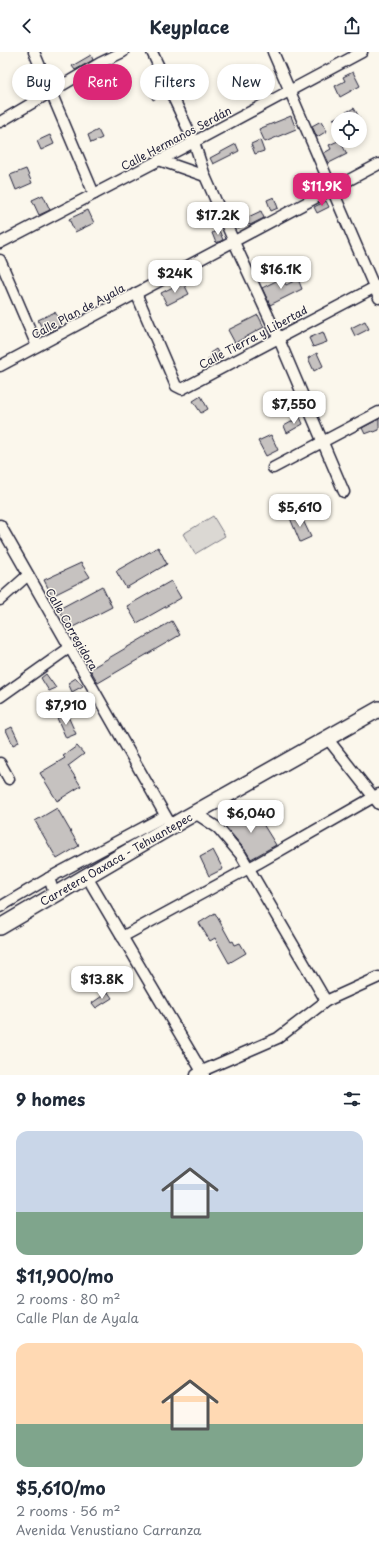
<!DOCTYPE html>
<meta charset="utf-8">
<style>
:root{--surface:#fff;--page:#f2f2f3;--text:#1f2937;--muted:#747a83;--accent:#db2777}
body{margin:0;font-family:"Playpen Sans",sans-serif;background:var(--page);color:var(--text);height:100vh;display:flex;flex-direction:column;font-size:15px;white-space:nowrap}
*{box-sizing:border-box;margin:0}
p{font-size:13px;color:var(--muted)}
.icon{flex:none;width:22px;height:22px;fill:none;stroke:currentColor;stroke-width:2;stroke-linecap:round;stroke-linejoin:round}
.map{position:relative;height:1023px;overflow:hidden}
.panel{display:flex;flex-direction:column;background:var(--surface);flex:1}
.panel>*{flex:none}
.top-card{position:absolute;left:12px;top:12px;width:355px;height:36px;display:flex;gap:8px}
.controls{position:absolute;left:331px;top:60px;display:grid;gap:8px}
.controls a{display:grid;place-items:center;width:36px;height:36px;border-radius:50%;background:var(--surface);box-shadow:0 2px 6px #0003;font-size:20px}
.price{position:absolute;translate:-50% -34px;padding:0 9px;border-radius:8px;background:#fff;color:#222;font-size:13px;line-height:26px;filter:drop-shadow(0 1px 2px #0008)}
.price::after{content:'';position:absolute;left:50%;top:24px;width:12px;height:9px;margin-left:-6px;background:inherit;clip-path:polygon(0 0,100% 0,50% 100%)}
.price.selected{background:var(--accent);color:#fff}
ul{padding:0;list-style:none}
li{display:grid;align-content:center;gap:8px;height:212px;padding:0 16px}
li span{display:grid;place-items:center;height:124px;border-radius:12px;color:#555}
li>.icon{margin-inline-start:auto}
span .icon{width:72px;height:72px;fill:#fffc;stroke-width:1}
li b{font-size:17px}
h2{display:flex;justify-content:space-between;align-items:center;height:48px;padding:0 16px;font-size:17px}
.tag{padding:0 14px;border-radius:18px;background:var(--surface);box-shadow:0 2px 6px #0003;font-size:14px;line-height:36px}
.tag.selected{background:var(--accent);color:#fff}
header{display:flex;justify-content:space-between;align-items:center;height:52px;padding:0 16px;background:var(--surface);font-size:18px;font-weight:700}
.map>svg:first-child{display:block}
.green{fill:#dbd8d3;stroke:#7e7d87}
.building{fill:#c6c2c0;stroke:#22223b}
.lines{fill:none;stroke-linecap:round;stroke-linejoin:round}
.street-casing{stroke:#22223b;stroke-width:13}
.primary-casing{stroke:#22223b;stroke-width:18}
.street{stroke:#fbf7ec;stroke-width:10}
.primary{stroke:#fbf7ec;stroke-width:15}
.labels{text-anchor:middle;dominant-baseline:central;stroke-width:3;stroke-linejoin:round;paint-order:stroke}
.street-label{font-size:11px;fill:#22223b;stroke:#fbf7ec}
</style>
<header><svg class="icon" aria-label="back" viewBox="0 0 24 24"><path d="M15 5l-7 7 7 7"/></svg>Keyplace<svg class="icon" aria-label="share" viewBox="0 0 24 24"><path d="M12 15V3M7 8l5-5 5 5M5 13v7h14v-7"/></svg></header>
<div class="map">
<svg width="379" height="1023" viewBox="0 0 379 1023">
<rect width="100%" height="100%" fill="#fbf7ec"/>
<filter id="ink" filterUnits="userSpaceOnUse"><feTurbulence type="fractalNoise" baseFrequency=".025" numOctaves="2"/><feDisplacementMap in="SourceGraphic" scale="8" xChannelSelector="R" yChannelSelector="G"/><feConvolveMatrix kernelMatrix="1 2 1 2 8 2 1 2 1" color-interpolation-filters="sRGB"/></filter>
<g filter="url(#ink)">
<path class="green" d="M213,464L225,484L195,502L183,482Z"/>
<g class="building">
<path d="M91,3L93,8L75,18L72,14Z"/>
<path d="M353,20L360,34L340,45L335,34L345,29L343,25Z"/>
<path d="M158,33L162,43L153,48L148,38Z"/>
<path d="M354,56L360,67H333Z"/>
<path d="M291,64L296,77L265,90L259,77Z"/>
<path d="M321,69L327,79L317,85L312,74Z"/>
<path d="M98,78L102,86L91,91L88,83Z"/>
<path d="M50,83L54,92L41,98L37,89Z"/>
<path d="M260,88L264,99L255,102L251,92Z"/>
<path d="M338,89H340L347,102L329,111L324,101L331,97L329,93Z"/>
<path d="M236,92L239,99L213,112L210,106Z"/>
<path d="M26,117L32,131L16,138L10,123Z"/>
<path d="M43,143L50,158L39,163L32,148Z"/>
<path d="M274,145L278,156L271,159L267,148Z"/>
<path d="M326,149L329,155L317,161L314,155Z"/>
<path d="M88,158L94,171L75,180L69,167Z"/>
<path d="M261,159L264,166L250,173L249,172L238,177L234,167L242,163L244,167Z"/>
<path d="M219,178L223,188L216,191L212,181Z"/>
<path d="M282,226L286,233L298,227L302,237L270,253L262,236Z"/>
<path d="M183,230L189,242L167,253L161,241Z"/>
<path d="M55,260L62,273L45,282L38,268Z"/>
<path d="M258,263L264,275L235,291L228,278Z"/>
<path d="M365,269L369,277L355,284L351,276Z"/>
<path d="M323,280L327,290L313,295L309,286Z"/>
<path d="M216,297L222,307L211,313L208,307L212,305L210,301Z"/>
<path d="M317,301L323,314L314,319L308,306Z"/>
<path d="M201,344L208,357L201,361L193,349Z"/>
<path d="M300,365L303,372L287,381L284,374Z"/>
<path d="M379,367V378L374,380L373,379L365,382L362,376Z"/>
<path d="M271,383L278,398L266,404L258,389Z"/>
<path d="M300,462L311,485L300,490L290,466Z"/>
<path d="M158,495L167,512L126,536L116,519Z"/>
<path d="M81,511L90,525L52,544L44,528Z"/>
<path d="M171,529L181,546L137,571L127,554Z"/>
<path d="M102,534L112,555L69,577L59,557Z"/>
<path d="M172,569L180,583L98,631L90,617Z"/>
<path d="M46,622L56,636L49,639L41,626Z"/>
<path d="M76,626L83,634L72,640L68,631Z"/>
<path d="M67,662L76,682L66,686L57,666Z"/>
<path d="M12,675L19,690L13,693L6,678Z"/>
<path d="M77,694L84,702L68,714L81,734L57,749L40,721L65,706L63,704Z"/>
<path d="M57,756L79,794L57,807L35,769Z"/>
<path d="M253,756L276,793L251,807L246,799L225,774Z"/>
<path d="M213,798L223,817L209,824L200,805Z"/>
<path d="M215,861L231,890L233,889L235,893L240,891L246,901L229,911L215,886L210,889L199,871Z"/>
<path d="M108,940L112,946L96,956L92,951Z"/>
</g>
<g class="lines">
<defs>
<g id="street">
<path d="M34,0L94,142"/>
<path d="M152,0L194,90L205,124L234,190L278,285L344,440"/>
<path d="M273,0L379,246"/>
<path d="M0,70L100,11L123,0"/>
<path d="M159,108L205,124"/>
<path d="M0,191L194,90L362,0"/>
<path d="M0,208L37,294"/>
<path d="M136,241L176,334L182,337L379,233"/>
<path d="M0,314L379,112"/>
<path d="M273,416L379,360"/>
<path d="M0,473L172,775"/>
<path d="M0,548L28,523"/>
<path d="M0,645L69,596"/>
<path d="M327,686L379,752"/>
<path d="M0,711L9,727"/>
<path d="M195,761L218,776L241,803L326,949"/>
<path d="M87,825L204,1023"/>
<path d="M55,844L49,826L165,764"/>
<path d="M0,855L49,826"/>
<path d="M122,885L260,810L379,742"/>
<path d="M196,1023L202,1019L278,986L326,949L379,925"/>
</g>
<path id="primary" d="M0,875L184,767L379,657"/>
</defs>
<use href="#street" class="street-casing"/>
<use href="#primary" class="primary-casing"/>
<use href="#street" class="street"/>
<use href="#primary" class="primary"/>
</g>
</g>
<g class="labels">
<g class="street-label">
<text transform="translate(176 86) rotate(-28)">Calle Hermanos Serdán</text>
<text transform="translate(78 259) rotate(-28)">Calle Plan de Ayala</text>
<text transform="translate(253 285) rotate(-28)">Calle Tierra y Libertad</text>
<text transform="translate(72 577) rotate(60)">Calle Corregidora</text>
<text transform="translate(116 807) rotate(-30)">Carretera Oaxaca - Tehuantepec</text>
</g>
</g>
</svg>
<div class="controls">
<a><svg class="icon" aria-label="locate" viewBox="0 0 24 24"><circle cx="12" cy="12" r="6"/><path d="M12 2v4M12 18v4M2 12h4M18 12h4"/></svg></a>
</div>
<b class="price selected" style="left:322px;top:155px">$11.9K</b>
<b class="price" style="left:218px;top:184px">$17.2K</b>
<b class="price" style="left:281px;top:238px">$16.1K</b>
<b class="price" style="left:175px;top:242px">$24K</b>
<b class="price" style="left:294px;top:373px">$7,550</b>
<b class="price" style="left:300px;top:476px">$5,610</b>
<b class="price" style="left:66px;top:674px">$7,910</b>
<b class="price" style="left:251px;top:782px">$6,040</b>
<b class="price" style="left:102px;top:948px">$13.8K</b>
<div class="top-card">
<a class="tag">Buy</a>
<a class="tag selected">Rent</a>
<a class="tag">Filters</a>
<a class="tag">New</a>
</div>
</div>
<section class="panel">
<h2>9 homes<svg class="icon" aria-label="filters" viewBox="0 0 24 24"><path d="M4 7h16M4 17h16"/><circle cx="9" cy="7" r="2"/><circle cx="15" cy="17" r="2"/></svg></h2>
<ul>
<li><span style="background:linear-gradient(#c9d6e8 65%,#7fa58c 0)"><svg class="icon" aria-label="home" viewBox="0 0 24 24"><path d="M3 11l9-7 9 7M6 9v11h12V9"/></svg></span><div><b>$11,900/mo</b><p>2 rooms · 80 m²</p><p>Calle Plan de Ayala</p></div></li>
<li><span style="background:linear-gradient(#ffd9b3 65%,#7fa58c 0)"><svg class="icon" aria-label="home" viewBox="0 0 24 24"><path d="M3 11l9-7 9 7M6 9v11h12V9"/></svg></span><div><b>$5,610/mo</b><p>2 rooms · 56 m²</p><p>Avenida Venustiano Carranza</p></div></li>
</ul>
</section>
